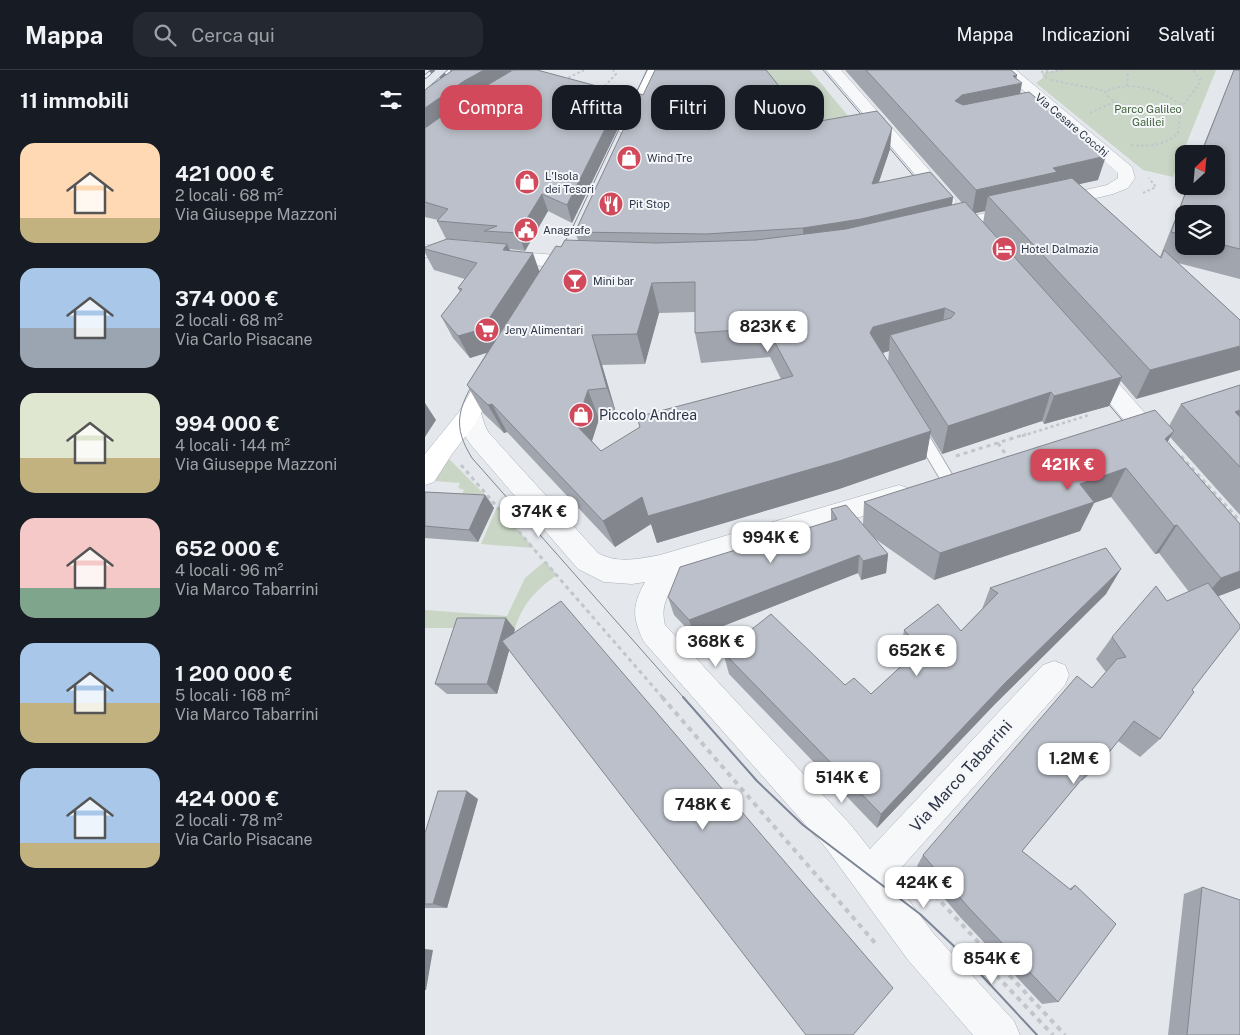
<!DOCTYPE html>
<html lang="it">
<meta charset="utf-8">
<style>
:root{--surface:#171b24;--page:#242831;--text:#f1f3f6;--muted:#9ea1a6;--line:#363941;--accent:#d1495b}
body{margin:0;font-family:"Public Sans",sans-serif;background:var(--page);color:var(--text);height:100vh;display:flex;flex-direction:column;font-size:19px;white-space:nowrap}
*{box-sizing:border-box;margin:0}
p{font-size:16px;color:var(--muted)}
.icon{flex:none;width:28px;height:28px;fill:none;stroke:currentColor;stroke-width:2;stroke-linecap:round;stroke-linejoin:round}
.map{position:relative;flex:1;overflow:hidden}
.details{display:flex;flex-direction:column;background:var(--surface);width:425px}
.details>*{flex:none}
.top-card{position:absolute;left:15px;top:15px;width:475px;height:45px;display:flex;gap:10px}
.needle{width:32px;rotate:26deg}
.tools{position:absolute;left:750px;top:75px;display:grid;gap:10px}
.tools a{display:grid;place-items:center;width:50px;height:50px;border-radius:10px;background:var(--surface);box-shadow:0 2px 8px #0003;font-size:25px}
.price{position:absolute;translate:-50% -42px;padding:0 11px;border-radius:10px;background:#fff;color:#222;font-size:16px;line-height:32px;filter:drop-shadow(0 1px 2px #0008)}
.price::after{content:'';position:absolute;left:50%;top:30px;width:15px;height:11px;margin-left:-8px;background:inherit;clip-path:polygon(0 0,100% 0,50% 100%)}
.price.on{background:var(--accent);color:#fff}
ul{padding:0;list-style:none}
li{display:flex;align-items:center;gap:15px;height:125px;padding:0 20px}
li span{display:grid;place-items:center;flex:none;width:140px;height:100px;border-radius:15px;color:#555}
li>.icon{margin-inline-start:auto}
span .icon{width:60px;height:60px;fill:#fffc;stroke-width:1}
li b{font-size:21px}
h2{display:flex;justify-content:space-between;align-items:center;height:60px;padding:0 20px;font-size:21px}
.chip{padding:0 18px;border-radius:15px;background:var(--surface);box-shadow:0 2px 8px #0003;font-size:18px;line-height:45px}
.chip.on{background:var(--accent);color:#fff}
header{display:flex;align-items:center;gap:30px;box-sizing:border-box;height:70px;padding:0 25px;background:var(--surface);border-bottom:1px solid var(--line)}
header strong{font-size:24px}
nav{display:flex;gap:28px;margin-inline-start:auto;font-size:18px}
.search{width:350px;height:45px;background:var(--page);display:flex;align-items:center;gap:12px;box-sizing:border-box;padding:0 18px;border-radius:15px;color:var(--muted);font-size:19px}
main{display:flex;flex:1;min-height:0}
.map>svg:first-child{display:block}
.green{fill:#c9d6c5}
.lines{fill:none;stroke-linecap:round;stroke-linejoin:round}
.lane-casing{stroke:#a9aeb7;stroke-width:2}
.street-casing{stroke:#a9aeb7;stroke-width:1}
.secondary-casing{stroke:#a9aeb7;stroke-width:1}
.path-far3{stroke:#c2c5cb;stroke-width:2;stroke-dasharray:2.5 2.5;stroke-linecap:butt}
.path-far2{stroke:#c2c5cb;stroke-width:2.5;stroke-dasharray:3 3;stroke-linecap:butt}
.path-far1{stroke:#c2c5cb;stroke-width:3;stroke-dasharray:4 4;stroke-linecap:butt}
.path{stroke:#c2c5cb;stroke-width:4;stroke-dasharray:5 5;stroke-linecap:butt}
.lane{fill:#f7f8fa;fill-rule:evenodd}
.street{fill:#f7f8fa;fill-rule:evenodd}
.secondary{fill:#fff;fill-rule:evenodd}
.tram-far1{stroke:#7d8696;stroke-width:1}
.tram{stroke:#7d8696;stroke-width:2}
.rail-casing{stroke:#7d8696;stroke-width:4}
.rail{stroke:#f4f6f9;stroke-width:2.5;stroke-dasharray:7;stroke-linecap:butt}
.wall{fill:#a1a5ae;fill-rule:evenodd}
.shaded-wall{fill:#83868d}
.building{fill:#bbc0ca;stroke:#83868d;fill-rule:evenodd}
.labels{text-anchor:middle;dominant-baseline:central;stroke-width:4;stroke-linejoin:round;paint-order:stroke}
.far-park-label{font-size:11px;fill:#3f6138;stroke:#f4f6f9}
.far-street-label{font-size:11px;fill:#2b3445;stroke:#f4f6f9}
.far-poi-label{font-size:11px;fill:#2b3445;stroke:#f4f6f9;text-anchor:start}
.poi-label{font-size:14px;fill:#2b3445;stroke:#f4f6f9;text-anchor:start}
.near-street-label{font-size:16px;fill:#2b3445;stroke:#f4f6f9}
</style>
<header>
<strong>Mappa</strong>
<div class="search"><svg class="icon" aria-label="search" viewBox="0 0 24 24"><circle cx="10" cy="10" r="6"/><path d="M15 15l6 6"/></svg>Cerca qui</div>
<nav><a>Mappa</a><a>Indicazioni</a><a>Salvati</a></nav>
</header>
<main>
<section class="details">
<h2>11 immobili<svg class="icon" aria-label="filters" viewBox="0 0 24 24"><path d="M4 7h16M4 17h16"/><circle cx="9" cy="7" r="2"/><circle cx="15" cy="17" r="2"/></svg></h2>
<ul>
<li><span style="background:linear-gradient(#ffd9b3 75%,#c2b280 0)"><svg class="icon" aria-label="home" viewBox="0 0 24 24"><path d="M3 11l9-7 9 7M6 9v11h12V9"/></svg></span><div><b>421 000 €</b><p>2 locali · 68 m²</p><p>Via Giuseppe Mazzoni</p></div></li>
<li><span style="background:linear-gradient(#a9c7e8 60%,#9aa5b1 0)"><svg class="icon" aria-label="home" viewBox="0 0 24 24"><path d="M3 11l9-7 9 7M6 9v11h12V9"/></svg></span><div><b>374 000 €</b><p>2 locali · 68 m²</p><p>Via Carlo Pisacane</p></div></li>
<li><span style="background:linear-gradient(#dfe7d0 65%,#c2b280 0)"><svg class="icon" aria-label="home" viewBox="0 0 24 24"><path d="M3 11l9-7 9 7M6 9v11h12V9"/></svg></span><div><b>994 000 €</b><p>4 locali · 144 m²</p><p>Via Giuseppe Mazzoni</p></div></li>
<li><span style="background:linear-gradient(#f6c9c9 70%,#7fa58c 0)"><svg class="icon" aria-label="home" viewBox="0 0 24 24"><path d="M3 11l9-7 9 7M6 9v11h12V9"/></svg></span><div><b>652 000 €</b><p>4 locali · 96 m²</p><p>Via Marco Tabarrini</p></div></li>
<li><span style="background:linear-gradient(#a9c7e8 60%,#c2b280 0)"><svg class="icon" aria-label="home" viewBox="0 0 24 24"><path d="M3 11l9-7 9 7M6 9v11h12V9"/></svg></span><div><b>1 200 000 €</b><p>5 locali · 168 m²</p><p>Via Marco Tabarrini</p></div></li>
<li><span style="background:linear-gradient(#a9c7e8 75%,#c2b280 0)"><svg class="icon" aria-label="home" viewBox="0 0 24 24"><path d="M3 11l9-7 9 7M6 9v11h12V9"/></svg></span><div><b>424 000 €</b><p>2 locali · 78 m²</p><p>Via Carlo Pisacane</p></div></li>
</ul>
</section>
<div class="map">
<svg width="815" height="965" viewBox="0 0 815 965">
<rect width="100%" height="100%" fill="#e4e7ec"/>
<g class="green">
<path d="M335,0H385L438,64L396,85Z"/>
<path d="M632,0H791L748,107L718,100L611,13L618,8L617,3Z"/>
<path d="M22,387L70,435L33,432L39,420L33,418L35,413L9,411Z"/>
<path d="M72,437L109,478L56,474Z"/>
<path d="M120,491L132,505C111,520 98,533 90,558H0V540L82,546L100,508Z"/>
</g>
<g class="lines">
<defs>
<path id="lane" d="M492,353L497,354L528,406L531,410L528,414L523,416L518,414L485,358L487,354Z"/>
<g id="street">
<path d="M401,0H416L528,127L531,131L528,135L522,136L516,135Z"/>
<path d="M575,0H591L707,97L710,108L703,118L688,124L520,164L513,162L511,158L513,154L682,115L693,108V103Z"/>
<path d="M0,175L158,187L165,189L168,193L165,197L158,199L0,187Z"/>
<path d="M665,287L673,290L742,368L745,374L742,380L733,383L724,380L657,300L654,295L657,290Z"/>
<path d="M45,334L53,337C58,346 58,354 64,363L173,483C193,494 213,489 235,485L474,415L483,418L487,425L483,432L261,501C247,519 234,531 240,555L425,754L445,779L618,595L629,591L640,595L644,605L640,615L467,808L509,864L589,951L595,965H548L483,890L401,778L219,572C207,547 207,536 220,512L207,514L179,512L153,499L46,375C38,363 28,351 37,337Z"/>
</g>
<g id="secondary">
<path d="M223,0H237L209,59L207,62H195L193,59Z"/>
<path d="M70,290L78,293L81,298L50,354L27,384L9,412L0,415V384L34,342L62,293Z"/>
</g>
</defs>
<use href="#lane" class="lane-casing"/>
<use href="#street" class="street-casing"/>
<use href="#secondary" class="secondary-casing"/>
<g class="path-far3">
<path d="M616,2L626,0"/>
<path d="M621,8V3L639,0"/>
<path d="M139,10L159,0"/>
<path d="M626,10L681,21"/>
<path d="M702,16L703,0"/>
<path d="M175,18L179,17L191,4L188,0"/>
<path d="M756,39C734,44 694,43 680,22C703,9 738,20 757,36"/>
<path d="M665,43L689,32"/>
<path d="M706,75C723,77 739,75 753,64L756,38L776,11L768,0"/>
<path d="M718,123L731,117L724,108"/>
</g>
<path class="path-far2" d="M597,366L664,345"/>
<g class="path-far1">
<path d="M573,373L584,389"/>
<path d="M531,386L601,364"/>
<path d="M756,386L815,451"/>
<path d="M36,395L238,628"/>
</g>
<g class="path">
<path d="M237,627L451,874"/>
<path d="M489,803L640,965"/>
<path d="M576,897L571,905L628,965"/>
</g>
<use href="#lane" class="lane"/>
<use href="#street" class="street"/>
<use href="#secondary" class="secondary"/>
<g class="tram-far1">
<path d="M398,0L445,55"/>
<path d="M456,68L497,116"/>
<path d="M133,182L144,165L222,0"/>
<path d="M51,308C33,339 27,356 47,388L259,628"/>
<path d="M676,325L706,361"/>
</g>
<path class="tram" d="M258,627L332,711L378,755L495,844L533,880L612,965"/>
<defs>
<g id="rail">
<path d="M0,7L8,0"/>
<path d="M0,23L25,0"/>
</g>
</defs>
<use href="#rail" class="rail-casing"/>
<use href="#rail" class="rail"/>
</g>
<g class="wall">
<path d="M28,0H87L81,4L202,40L147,153L123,141L100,181L85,179V181L115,201L136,177L153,170L150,162L384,53L465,79L454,112L528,127L527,135L537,133L420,0H586L592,5L591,8L595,23L673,110L654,114L735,187L763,116H791V84H775L809,0H815V209L753,193L815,250L711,329L696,311L684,336L619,354L617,351L517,384L505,364L501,389L414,419L232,473L226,454L190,477L82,362L79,363L58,343L42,315L62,282L45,288L28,268L16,246L35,222L33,218L40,209L9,200L0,183V179L64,172L21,169L12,151L13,150L0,147V20ZM560,141L558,153L550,143ZM759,144H791V176H759ZM270,242V263L276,293L345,287L356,309L176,381L167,371L174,349L192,346L177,295L220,294L234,243ZM464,281L463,292L458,283Z"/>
<path d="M815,315V445L745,367L742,372L815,454V518L793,526L767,620L735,669L715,687L693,671L674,695L657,711L656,710L597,781L644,819L650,815L633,932L617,934L535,847L492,796L498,785L667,618L681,602L671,589L687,567L742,531L764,522L734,483L730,484L686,427L669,433L655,461L509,510L449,468L463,484L461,503L436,510L433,503L270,567L249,545L243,527L406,450V439L438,455L439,432L744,356L756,334Z"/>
<path d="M0,422L60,425L69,438L53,472L0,468Z"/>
<path d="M565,518L681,524L570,634L452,758L304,604L298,582L420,615L446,624L482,591L475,583L479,560L536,561L557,539Z"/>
<path d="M90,559L72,624H22L10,614Z"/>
<path d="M53,729L22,838H0V763Z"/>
<path d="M777,817L815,965H743L759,824Z"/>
</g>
<g class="shaded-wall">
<path d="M59,0H87L81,4L82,7L0,60V38L39,11Z"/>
<path d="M592,5L590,15L597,13L593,36L534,48L530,31L537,25Z"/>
<path d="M198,23L202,40L147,153L142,135Z"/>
<path d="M467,58L465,79L446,135L447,114Z"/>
<path d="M681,86L673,110L628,120L563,126L560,141L547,144L551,120L628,98Z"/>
<path d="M117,124L123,141L100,181L93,163Z"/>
<path d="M528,127L525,149L379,179L378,158Z"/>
<path d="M82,174L91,196L78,180Z"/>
<path d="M108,183L116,206L68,281L45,288L33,266Z"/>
<path d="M227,213L234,243L220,294L212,264Z"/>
<path d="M520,238L516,267L465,265L464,281L446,286L445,263L448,257Z"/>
<path d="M167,265L177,295L192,346L182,318Z"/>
<path d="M815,276V300L711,329L725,300Z"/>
<path d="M697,307L684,336L619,354L629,326Z"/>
<path d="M163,320L174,349L163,383L151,355Z"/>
<path d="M626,322L617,351L517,384L523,356Z"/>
<path d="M0,333L11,350L0,367Z"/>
<path d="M67,334L82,362L79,363L63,335Z"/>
<path d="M815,340V361L810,342Z"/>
<path d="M506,361L501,389L414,419L232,473L226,454L190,477L178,451L217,427Z"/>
<path d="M749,361L731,391L740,369Z"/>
<path d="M701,398L686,427L669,433L655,461L509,510L515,483L655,414Z"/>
<path d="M60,425L69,438L53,472L44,460Z"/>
<path d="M752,455L734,483L730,484L749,456Z"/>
<path d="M463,484L461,503L436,510L438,491Z"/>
<path d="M434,485L433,503L270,567L264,550Z"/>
<path d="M696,499L681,524L570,634L452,758L456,744L580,613Z"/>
<path d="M815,501V518L773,534L796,508Z"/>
<path d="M81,548L90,559L72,624L62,614Z"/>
<path d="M42,721L53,729L22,838L8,834Z"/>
<path d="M0,879L8,880L1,920H0Z"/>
</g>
<g class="building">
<path d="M28,0H59L39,11L0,38V20L5,16Z"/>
<path d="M88,0H112L198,23L142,135L117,124L93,163L59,161L72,156L12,151L23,139L0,132V58L54,20Z"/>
<path d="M230,0H341L384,53L452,41L467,58L447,114L505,102L528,127L436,149L378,158L281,164L150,162L215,24L218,25Z"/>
<path d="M441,0H586L592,5L588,6L597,13L537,25L530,31L538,35L604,22L681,86L628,98L632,102L551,120Z"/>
<path d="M809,0H815V179L791,173V144H759V165L746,162L763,116H791V84H776Z"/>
<path d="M647,108L736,188L739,180L815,250V276L725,300L563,126Z"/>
<path d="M540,132L697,307L629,326L626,322L523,356L465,265L526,248L530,243L520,238L448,257L445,263L506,361L414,391L223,446L217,427L178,451L67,334L63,335L42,315L129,179L131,176L136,177L140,170L232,173L331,170L421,159ZM270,212V263L342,258L368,306L212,347L215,357L176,381L151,355L163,320L182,318L167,265L212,264L227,213Z"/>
<path d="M22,169L82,174L78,180L108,183L57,259L33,266L16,246L37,219L33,218L52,193L0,179V177Z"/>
<path d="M815,315V340L810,342L815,347V397L756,334Z"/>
<path d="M730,340L749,361L740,369L815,454V501L796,508L752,455L749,456L701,398L655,414L669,432L515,483L439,432Z"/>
<path d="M0,422L60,425L44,460L0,456Z"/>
<path d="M421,435L463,484L438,491L434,485L264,550L243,527L255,497L412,449L406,439Z"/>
<path d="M681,478L696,499L580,613L456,744L298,582L346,544L420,615L429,608L446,624L496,578L479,560L513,534L536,561L573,523L565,518Z"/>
<path d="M783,513L815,555V558L767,620L769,622L735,669L709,651L674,695L671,692L597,781L646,820L650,815L691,854L633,932L544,838L498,785L652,606L667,618L692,589L701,587L687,567L731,516L742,531Z"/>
<path d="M136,531L468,918L428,965H381L77,571Z"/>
<path d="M32,548H81L62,614H10Z"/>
<path d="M13,721H42L8,834H0V763Z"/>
<path d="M777,817L815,830V965H762Z"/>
</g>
<defs>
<symbol id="shop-disc" viewBox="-11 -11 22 22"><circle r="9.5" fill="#d1495b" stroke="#f4f6f9"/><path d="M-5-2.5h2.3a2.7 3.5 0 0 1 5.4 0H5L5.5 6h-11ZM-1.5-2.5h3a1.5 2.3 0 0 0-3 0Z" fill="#fff"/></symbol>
<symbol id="restaurant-disc" viewBox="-11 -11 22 22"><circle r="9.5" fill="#d1495b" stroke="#f4f6f9"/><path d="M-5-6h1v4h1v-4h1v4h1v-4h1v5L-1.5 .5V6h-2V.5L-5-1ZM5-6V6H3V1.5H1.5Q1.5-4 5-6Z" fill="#fff"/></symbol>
<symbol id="civic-disc" viewBox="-11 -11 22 22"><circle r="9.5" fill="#d1495b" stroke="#f4f6f9"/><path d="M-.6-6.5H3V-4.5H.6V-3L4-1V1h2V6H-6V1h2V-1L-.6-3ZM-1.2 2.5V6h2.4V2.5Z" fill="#fff"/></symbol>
<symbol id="hotel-disc" viewBox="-11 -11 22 22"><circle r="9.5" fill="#d1495b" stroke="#f4f6f9"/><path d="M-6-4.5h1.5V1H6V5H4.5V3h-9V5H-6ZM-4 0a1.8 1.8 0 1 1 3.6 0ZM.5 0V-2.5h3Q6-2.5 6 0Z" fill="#fff"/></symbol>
<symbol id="bar-disc" viewBox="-11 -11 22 22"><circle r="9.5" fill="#d1495b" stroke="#f4f6f9"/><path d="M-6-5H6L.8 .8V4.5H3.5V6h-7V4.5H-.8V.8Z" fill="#fff"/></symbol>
<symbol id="supermarket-disc" viewBox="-11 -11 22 22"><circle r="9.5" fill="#d1495b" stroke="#f4f6f9"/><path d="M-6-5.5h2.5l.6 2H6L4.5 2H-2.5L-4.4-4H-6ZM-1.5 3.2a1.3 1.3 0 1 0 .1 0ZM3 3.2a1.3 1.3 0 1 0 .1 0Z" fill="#fff"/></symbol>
</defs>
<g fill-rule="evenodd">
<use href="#shop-disc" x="190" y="74" width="28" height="28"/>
<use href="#shop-disc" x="88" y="98" width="28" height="28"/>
<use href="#restaurant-disc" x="172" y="120" width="28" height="28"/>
<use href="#civic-disc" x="87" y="146" width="28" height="28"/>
<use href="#hotel-disc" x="565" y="165" width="28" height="28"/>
<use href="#bar-disc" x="136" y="197" width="28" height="28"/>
<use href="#supermarket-disc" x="48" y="246" width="28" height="28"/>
<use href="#shop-disc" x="142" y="331" width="28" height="28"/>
</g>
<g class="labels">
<g class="far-park-label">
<text x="723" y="39">Parco Galileo<tspan x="723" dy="13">Galilei</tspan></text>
</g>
<g class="far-street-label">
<text transform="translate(647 55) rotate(40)">Via Cesare Cocchi</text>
</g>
<g class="far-poi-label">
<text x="222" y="88">Wind Tre</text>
<text x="120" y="106">L'Isola<tspan x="120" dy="13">dei Tesori</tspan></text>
<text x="204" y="134">Pit Stop</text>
<text x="118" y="160">Anagrafe</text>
<text x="596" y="179">Hotel Dalmazia</text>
<text x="168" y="211">Mini bar</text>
<text x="80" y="260">Jeny Alimentari</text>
</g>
<g class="poi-label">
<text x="174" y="345">Piccolo Andrea</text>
</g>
<g class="near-street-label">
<text transform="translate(536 706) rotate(-48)">Via Marco Tabarrini</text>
</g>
</g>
</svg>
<div class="tools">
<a><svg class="needle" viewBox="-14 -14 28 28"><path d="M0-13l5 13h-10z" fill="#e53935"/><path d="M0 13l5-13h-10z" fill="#9ea1a6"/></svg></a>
<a><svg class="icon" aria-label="layers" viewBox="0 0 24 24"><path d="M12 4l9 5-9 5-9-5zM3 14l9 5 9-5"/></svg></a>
</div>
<b class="price" style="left:343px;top:283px">823K €</b>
<b class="price on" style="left:643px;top:421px">421K €</b>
<b class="price" style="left:114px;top:468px">374K €</b>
<b class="price" style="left:346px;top:494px">994K €</b>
<b class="price" style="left:291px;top:598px">368K €</b>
<b class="price" style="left:492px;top:607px">652K €</b>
<b class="price" style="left:649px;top:715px">1.2M €</b>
<b class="price" style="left:417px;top:734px">514K €</b>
<b class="price" style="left:278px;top:761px">748K €</b>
<b class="price" style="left:499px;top:839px">424K €</b>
<b class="price" style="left:567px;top:915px">854K €</b>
<div class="top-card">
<a class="chip on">Compra</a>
<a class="chip">Affitta</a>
<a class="chip">Filtri</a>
<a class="chip">Nuovo</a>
</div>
</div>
</main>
